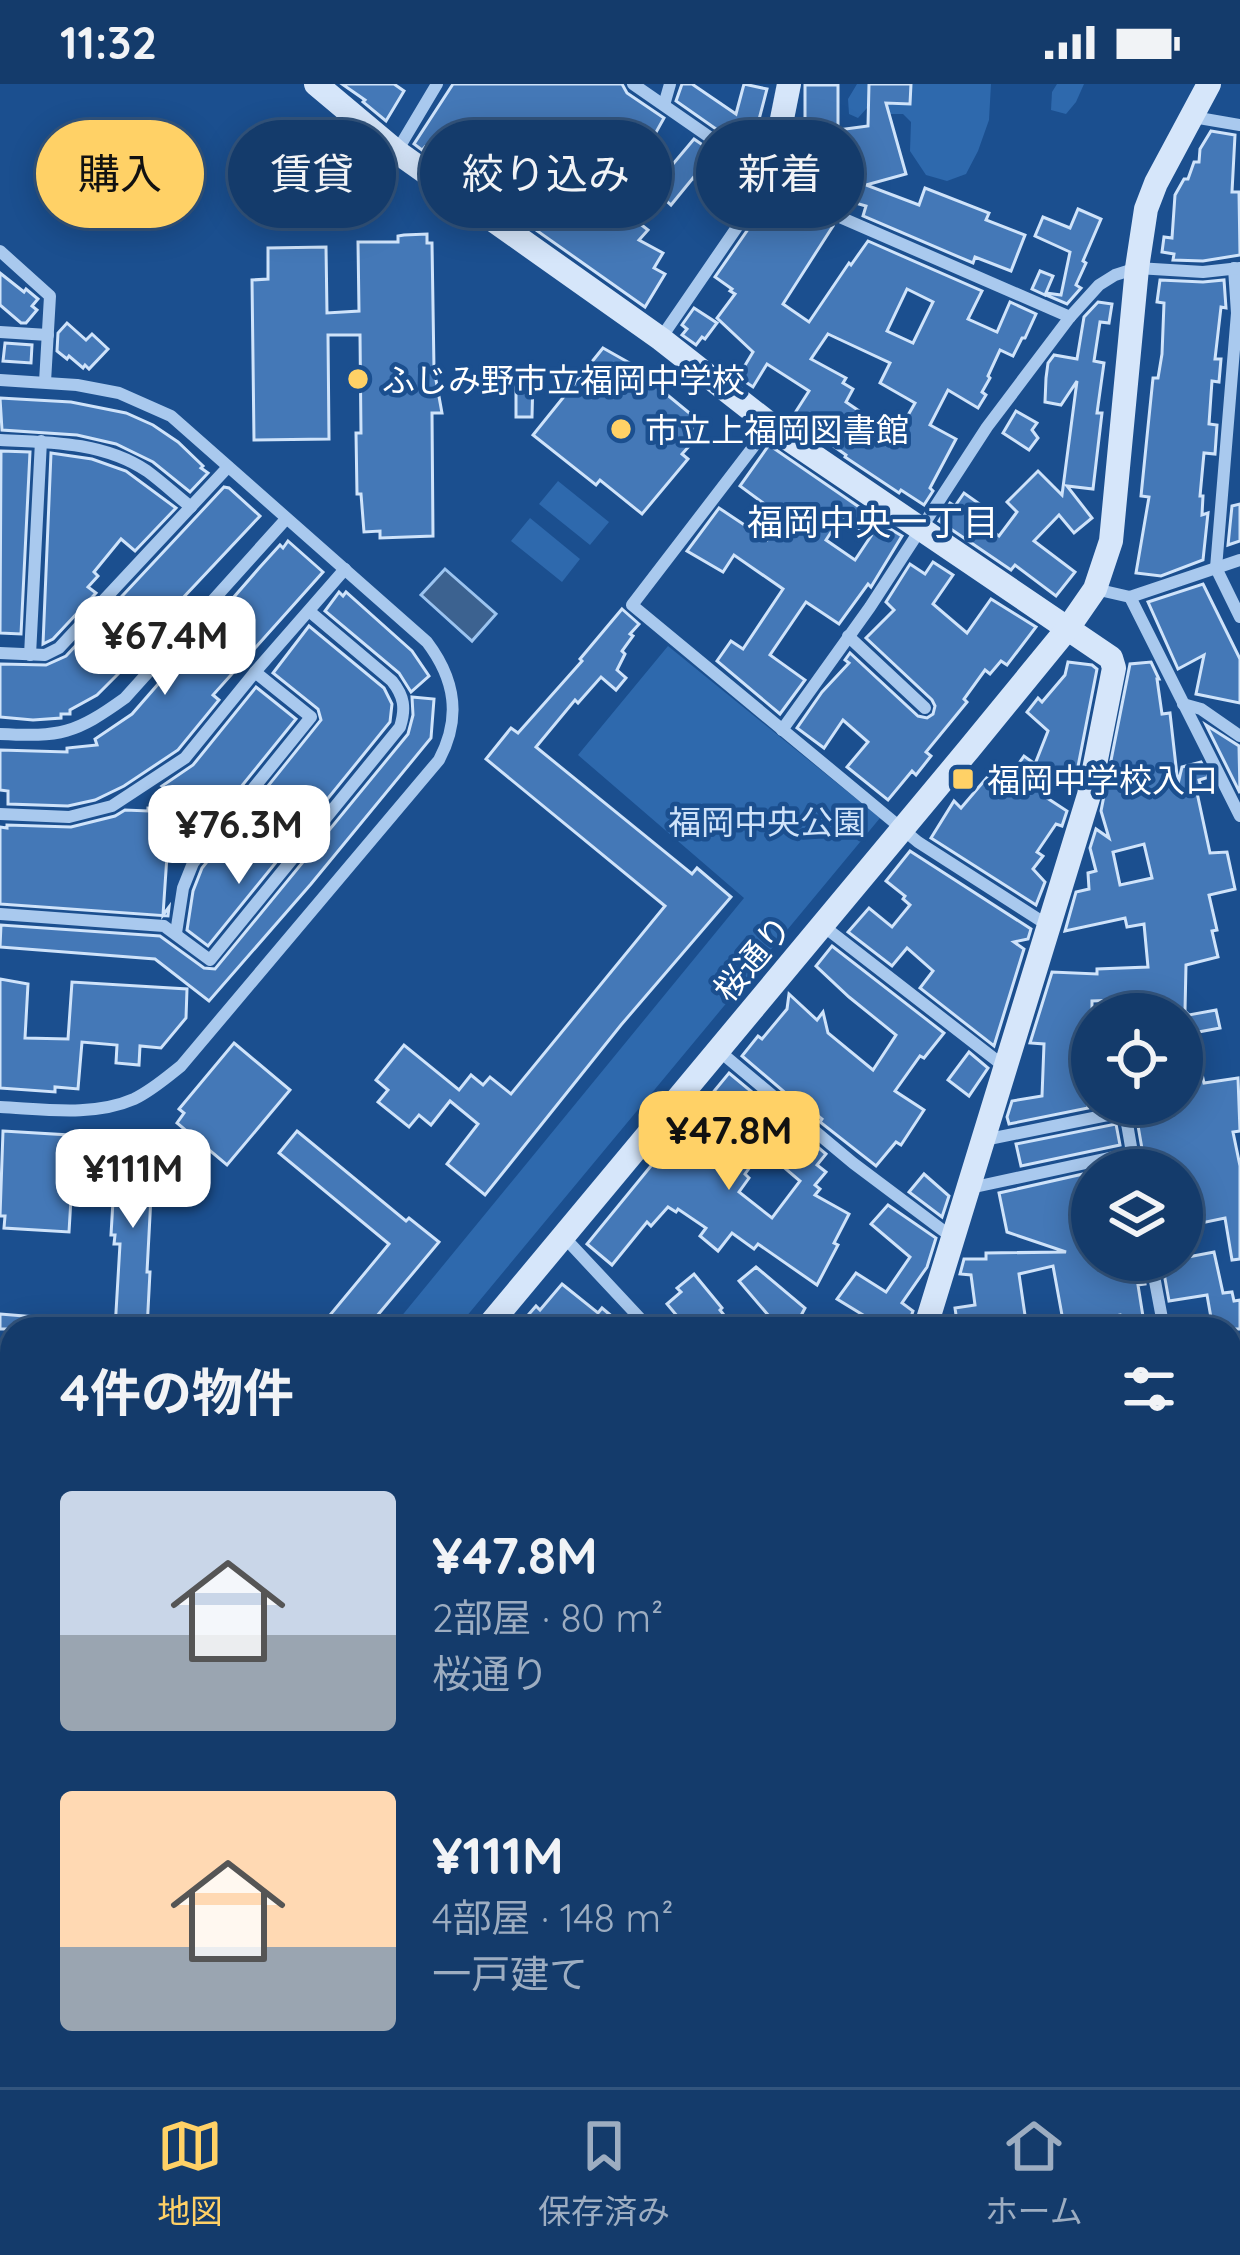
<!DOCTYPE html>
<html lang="ja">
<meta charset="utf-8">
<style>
:root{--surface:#143b6b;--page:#214673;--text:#f1f3f6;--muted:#9dadc1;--line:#33557e;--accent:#ffd166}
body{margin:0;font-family:Quicksand,"Noto Sans JP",sans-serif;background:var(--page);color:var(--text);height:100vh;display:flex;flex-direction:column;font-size:45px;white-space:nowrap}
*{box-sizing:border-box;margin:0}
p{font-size:39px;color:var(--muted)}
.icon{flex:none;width:66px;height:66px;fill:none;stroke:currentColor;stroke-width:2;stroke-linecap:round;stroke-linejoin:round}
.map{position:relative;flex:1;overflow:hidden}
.sheet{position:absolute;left:0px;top:1233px;width:1242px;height:771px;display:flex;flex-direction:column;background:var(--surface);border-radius:36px 36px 0 0;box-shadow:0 6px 30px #0003,0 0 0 3px var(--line)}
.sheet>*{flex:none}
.hud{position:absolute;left:36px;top:36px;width:1170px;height:108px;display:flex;gap:24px}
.buttons{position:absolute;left:1071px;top:909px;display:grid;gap:24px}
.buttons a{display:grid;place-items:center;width:132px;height:132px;border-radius:50%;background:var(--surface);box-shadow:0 6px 30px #0003,0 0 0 3px var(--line);font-size:60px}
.price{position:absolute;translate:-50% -102px;padding:0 27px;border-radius:24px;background:#fff;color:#222;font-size:39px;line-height:78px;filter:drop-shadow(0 3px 6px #0008)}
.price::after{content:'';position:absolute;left:50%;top:72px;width:36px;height:27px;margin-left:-18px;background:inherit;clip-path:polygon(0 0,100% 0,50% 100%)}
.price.active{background:var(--accent);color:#111}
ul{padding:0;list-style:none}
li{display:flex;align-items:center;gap:36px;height:300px;padding:0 60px}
li span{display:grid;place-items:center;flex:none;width:336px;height:240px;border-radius:12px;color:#555}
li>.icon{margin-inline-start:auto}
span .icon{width:144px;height:144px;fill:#fffc;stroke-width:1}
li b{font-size:51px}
h2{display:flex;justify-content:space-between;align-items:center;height:144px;padding:0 60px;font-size:51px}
.pill{padding:0 42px;border-radius:54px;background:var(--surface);box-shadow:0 6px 30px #0003,0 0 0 3px var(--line);font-size:42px;line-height:108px}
.pill.active{background:var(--accent);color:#111}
.status{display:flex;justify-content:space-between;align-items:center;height:84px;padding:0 60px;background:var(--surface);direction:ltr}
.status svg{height:33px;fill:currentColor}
.tab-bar{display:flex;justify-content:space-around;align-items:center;height:168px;border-top:3px solid var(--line);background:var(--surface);font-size:33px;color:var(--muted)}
.tab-bar a{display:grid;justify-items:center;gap:6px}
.tab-bar .active{color:var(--accent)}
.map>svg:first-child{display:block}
.green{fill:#2e69ad}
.water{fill:#3c6290;stroke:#9cc4f0;stroke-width:3}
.building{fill:#4478b7;stroke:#cfe3fa;stroke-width:3;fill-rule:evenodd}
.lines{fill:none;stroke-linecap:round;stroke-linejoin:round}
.street{stroke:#a9c9ee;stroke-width:12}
.secondary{stroke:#d6e6fa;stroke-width:24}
.primary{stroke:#f0f6ff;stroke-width:30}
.poi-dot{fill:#ffd166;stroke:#1b4f8f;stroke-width:4.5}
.labels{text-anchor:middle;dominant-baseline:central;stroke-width:9;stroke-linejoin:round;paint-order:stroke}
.poi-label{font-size:33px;fill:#fff;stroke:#1b4f8f;text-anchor:start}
.park-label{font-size:33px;fill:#cfe3fa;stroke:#1b4f8f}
.street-label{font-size:33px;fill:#fff;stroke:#1b4f8f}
.neighbourhood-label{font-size:36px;fill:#fff;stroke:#1b4f8f}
</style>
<div class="status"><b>11:32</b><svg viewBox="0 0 49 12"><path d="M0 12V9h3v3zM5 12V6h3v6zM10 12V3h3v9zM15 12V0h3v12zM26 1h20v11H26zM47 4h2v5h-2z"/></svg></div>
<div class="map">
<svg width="1240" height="2003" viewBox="0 0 1240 2003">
<rect width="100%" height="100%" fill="#1b4f8f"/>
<g class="green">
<path d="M857,0H991L989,36L978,67L966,90L947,97L926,91L910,67L911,38L903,30H887L867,24L858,34L849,30L848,15Z"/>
<path d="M1057,0H1084L1076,18L1066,30L1051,26L1052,8Z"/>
<path d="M558,397L609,438L590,461L539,420Z"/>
<path d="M530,434L580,475L562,498L511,457Z"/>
<path d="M668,562L880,734L456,1245H391L744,814L578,671Z"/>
<path d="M0,1287L12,1288V1709L0,1699Z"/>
</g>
<path class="water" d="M445,485L496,530L472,557L421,511Z"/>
<g class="building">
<path d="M342,0H394L404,7L386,37L363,18L365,16Z"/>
<path d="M453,0H622L627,9L664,34L645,68L668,86L694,55L745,90L750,98L733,116L727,109L719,118L693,94L671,121L661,112L639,139L648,146L639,156L663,169L654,184L665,190L645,223L444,81L447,77L425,63L422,66L414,60Z"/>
<path d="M682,0H692L736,30L744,0L767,5L757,43L763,47L756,73L676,17Z"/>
<path d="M869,0H911L910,20L886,19L906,90L866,101L919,121L925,104L989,129L986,136L1025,151L1011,187L975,173L973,179L863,132L866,122L814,107L820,81H791L813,48L805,41V1H838V46L868,42Z"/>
<path d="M1211,47L1235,51L1232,108H1239L1240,171L1203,177L1173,176L1174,170L1162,168L1164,153L1172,154L1175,111L1184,95H1188L1194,78H1199L1200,65Z"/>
<path d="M283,61L295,69L281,91L269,83Z"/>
<path d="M769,115H774L790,126L794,120L833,142L783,220L809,238L849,179L851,181L868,157L982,207L968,235L997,248L1010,218L1036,230L1025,254H1022L1013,272L1000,266L988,292L990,294L982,308L986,311L978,324L948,306L930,341L956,355L930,404L933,407L924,421L901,406L899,409L845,373L846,371L829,359L831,356L793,332L809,307L767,280L753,303L738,293L753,268L717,234L735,210L730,207L732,205L715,193ZM907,205L933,218L913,259L887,247ZM828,250L890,279L880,299L915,319L896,352L846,318L853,305L843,299L846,294L811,275Z"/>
<path d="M1078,125L1101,135L1083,177L1086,179L1076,201L1081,204L1067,220L1046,211V209L1061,211L1070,168L1035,152L1043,133L1070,144Z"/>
<path d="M427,150V159H432L434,285L442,329H432L433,452L380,454V447L364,448L361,410H357L356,349H361L360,251H328L329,355L254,356L252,196L268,195V164L326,163L327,229L359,227L358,158H398V152L404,151Z"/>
<path d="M1040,187L1053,192L1045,211L1032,205Z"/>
<path d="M0,189L24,208L26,205L38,215L32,222L37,226L26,239H21L0,221Z"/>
<path d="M1160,196L1203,198L1224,196L1226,224L1221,223L1215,275H1221L1219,298L1212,297L1209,340L1217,341L1215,370L1204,369L1200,412H1203L1202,431L1208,429L1203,476L1161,492L1136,489L1149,413L1141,412L1149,333L1153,294H1158L1162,270L1164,219L1157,218Z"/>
<path d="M1098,218L1112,220L1109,239L1100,238L1094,277L1104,279L1097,329H1102L1093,405L1067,402L1092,434L1074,449L1059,431L1034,457L1075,488L1056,512L1015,481L1011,486L939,437L950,419L955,422L964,409L981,421L972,433L999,452L1017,428L1007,418L1038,387L1062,411L1077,297L1061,321L1045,318L1046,294L1048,279L1054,271L1077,275L1084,233Z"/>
<path d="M694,224L717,239L705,255L702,253L696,261L682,251L687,245L682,241Z"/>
<path d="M67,239L86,256L92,250L108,265L89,285L85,281L83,284L69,272L67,275L57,267L58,249Z"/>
<path d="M5,259L32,261L31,279L3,277Z"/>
<path d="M603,264L658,295L665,309L693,332L692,359L682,370L688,375L642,430L600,396L596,401L533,351Z"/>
<path d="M516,293H533L532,333H516Z"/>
<path d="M0,314L71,318L126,329L153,341L178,358L203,382L201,384L208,389L190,408L153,378L116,360L77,351L2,346Z"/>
<path d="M1016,327L1037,339L1032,346L1038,354L1029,366L1003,349Z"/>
<path d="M769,361L862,425L860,427L902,452L871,503L868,500L839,540L806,518L770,571L805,596L780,630L717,577L731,557L743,565L783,505L734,471L723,488L687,467L719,424L767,456L782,433L740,402ZM841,433L871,452L855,476L826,456Z"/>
<path d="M1,367L30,368L21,550L0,549Z"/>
<path d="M51,369L92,375L126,387L176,424L135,467L121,455L94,488L98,492L88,503L96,509L53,555L43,560Z"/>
<path d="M224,403L229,404L260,432L181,516L183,518L122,586L97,611L70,626V630H61V634L33,636L0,633V580L46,581L66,572Z"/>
<path d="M1240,420V457L1228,461L1232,422Z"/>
<path d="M288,457L323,488L213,611L219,616L178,666L124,702L95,716L68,722L8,720V707L0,706V666L67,668V664L97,661L95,655L132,630L260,483L280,461L283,464Z"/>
<path d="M933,478L953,491L933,520L967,549L991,515L1036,543L1007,581L1001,577L990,590L985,586L964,615L967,618L926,668L931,672L916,691L912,687L888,716L847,683L868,658L843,636L824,664L797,644L822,608L849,579L845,576L850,569L918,632L927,634L933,630L935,622L932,616L866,554L894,526L886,518L910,480L925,490Z"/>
<path d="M1203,500L1240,575V619L1196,610L1204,571L1178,585L1148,518Z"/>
<path d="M339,508L343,512L346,508L412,567L429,592L411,608L399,589L325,527Z"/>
<path d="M622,525L639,540L630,550L633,552L622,567L625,570L617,586L626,594L616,606L601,593L578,619L575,616L536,663L692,790L697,784L731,813L621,941L485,1111L447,1080L478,1040L450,1017L431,1041L419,1031L409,1043L378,1018L388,1006L376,996L404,961L459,1006L471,991L483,1001L490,993L511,1010L665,822L486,675L511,644L518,649L582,577L580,575Z"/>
<path d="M309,542L384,604L392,620L390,638L208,862L187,846L193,807L202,784L321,636L318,625L273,589Z"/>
<path d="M1068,578L1092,581L1097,585L1075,698L1060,688L1044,712L1067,727L1062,742L1056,740L1037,768L1043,772L1033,785L1045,798L1036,821L931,754L954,717L961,724L995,684L1008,695L1024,672L1035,680L1048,647L1027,628L1038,614L1042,618L1065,591Z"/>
<path d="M1151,578L1159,595H1157L1162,630L1170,629L1178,700L1182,683L1201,678L1209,693L1199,696L1201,703L1196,704L1210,769L1227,768L1235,805L1209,811L1217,846L1212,847L1218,873L1186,881L1185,927L1189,931L1216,926L1220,944L1193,949L1204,999L1238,994L1240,1047L1233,1048L1240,1082V1175L1232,1176L1225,1134L1182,1143V1086H1146L1145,1082L1137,1036L1164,1030L1171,1025L1182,1023V929H1150V915L1092,917V961H1086L1088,1024L1009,1040L1007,1033L1012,1017L1042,1012L1044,960L1030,959L1052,888L1097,890V885L1148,883L1144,840L1127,843L1125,834L1065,847L1076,808L1089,805L1088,789L1096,787L1090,764L1096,745L1109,754L1101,727L1130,580ZM1144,760L1152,794L1120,801L1113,768Z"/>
<path d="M256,603L296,635L185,772L168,757L163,831L169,823L168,832L0,820V743L7,744V741L71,743L115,732L125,726L148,727V724L194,727L162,702L193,681Z"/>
<path d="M412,613L434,615L431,654L311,800L209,917L155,875L0,863L1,841L160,852L204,884L215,885L408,650L413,631Z"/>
<path d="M1206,641L1239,662L1240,709Z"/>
<path d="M910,767L1031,845L1028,855L1014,858L1024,865L994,962L920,904L933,887L907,864L892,882L848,848L869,824L892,843L910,821L903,815L905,812L886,797Z"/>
<path d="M832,862L944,949L924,974L920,972L895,1007L924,1026L901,1061L896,1058L876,1082L820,1038L822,1035L798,1015L796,1018L742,972L758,952L762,955L787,925L789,910L817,936L823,928L828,949L873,986L896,951L849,913L816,882Z"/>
<path d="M0,895L28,900L25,954L68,955L72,898L187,905L186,934L161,964L140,962L139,981L116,979L117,961L82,958L78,1005L55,1003V1008L0,1004Z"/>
<path d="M234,959L290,1006L227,1081L177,1039L184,1029L179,1025Z"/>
<path d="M969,968L988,984L969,1012L948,996Z"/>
<path d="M729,989L758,1013L734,1043L751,1057L739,1074L750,1083L745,1090L749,1094L739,1108L772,1134L800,1097L781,1081L807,1054L826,1070L817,1081L826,1088L815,1101L820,1105L815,1111L849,1130L834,1159L838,1161L817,1201L758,1160L754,1165L732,1149L718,1167L700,1152L706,1144L678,1125L676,1128L668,1123L651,1142L647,1138L612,1181L587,1160L664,1066L666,1068L694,1034L696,1036L714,1014L711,1011Z"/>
<path d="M1116,1040L1120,1061L1021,1082L1016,1060Z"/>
<path d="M3,1047L69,1051L68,1065L74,1064L69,1148L4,1144L5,1132H0Z"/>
<path d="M297,1047L406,1137L409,1134L439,1158L366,1245H326L335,1234L330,1231L389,1160L279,1069Z"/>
<path d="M141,1056H154L147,1188H150L147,1245H115L120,1160H114L115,1151H111L116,1066H119L120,1058L140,1059Z"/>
<path d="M1092,1088V1176H1141L1145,1200L1138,1201L1145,1245H1122L1120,1231L1064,1242L1053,1182L1019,1190L1027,1245H958L955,1224L975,1221L971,1191L960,1190L964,1175H986V1169L1066,1168L1007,1148L999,1109Z"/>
<path d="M924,1090L949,1112L942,1133L909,1108Z"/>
<path d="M888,1121L936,1154L927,1183L902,1219L913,1227L907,1245H886L837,1215L856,1189L886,1208L910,1173L871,1140Z"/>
<path d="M1214,1168L1223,1209L1232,1208L1234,1217L1240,1216V1245H1213L1207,1211L1169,1217L1162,1178Z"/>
<path d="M756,1183L805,1224L794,1245H780L739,1197Z"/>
<path d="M694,1190L722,1224L720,1226L724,1231L718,1236L726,1245H688L667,1220L681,1208L677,1204Z"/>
<path d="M562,1200L598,1229L602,1224L627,1245H516L536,1222L540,1226Z"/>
<path d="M0,1230L48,1234V1245H0Z"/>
<path d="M1240,1979V2003H1201L1219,1992H1230V1985Z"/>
</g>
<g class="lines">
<g class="street">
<path d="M633,0L770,95L842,134L1070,233"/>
<path d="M664,21L670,0"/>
<path d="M1193,33L1240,41"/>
<path d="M397,67L437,0"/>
<path d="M0,167L50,212L45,298"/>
<path d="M1234,184L1237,229L1216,484L1240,533"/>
<path d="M0,248L48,251"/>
<path d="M661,254L770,95"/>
<path d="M0,296L77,301L119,309L171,332L427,558C455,595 462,633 439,676L181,982C166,994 151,1007 134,1015C93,1033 43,1025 0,1023"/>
<path d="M770,341L632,521L918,758L1049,842"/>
<path d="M0,356C50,358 104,358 147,387C162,398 176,411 191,423"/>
<path d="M1095,505L1130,513L1240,476"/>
<path d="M1130,513L1240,732"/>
<path d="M848,552L925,624"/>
<path d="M0,569L45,571L59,564L228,383"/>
<path d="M30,571L41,357"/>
<path d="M1183,620L1201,625L1240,652"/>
<path d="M782,646L870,523L987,343L1070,233L1099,201L1115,191L1137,184L1203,188L1240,184"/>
<path d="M0,650C61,653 75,650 125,614L286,435"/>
<path d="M0,730L69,733L112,722L185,674L255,588"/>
<path d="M0,830L164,842L210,876L400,643C406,624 404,612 392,597L309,527"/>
<path d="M822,841L1005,983"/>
<path d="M176,849L183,804L193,779L311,633L255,588L345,485"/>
<path d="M718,966L853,1079L953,1154"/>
<path d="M1125,1028L1135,1086"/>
<path d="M984,1056L1162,1020"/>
<path d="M970,1104L1132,1069"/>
<path d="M564,1153L650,1245"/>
<path d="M1151,1176L1164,1245"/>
<path d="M1230,1263L1240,1261"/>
<path d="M1230,1495L1240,1494"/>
<path d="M1230,1652L1240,1651"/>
<path d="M1230,1925L1240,1922"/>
<path d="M852,1992L875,2003"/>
<path d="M1172,1992L1180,2003"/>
<path d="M454,2003L463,1992"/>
</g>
<g class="secondary">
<path d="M316,0L397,68L661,255L790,356L1111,574L1114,584L1089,711L925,1245"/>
<path d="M770,95L789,0"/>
<path d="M486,1245L969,665L1068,544L1095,505L1111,457L1137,184L1146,125L1156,99L1209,0"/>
<path d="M0,1824L12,1812"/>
<path d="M108,1992L111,2003"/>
<path d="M757,2003L759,1992"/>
</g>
<g class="primary">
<path d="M0,1730L12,1740"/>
<path d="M311,1992L326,2003"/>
</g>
</g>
<g class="poi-dot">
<circle cx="358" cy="295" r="12"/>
<circle cx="621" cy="345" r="12"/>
<rect x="951" y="683" width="24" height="24" rx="6"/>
</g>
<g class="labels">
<g class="poi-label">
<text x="382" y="295">ふじみ野市立福岡中学校</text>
<text x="645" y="345">市立上福岡図書館</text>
<text x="987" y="695">福岡中学校入口</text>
</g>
<g class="park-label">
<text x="767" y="737">福岡中央公園</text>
</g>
<g class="street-label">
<text transform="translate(752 874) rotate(-50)">桜通り</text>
</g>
<g class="neighbourhood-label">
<text x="873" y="437">福岡中央一丁目</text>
</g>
</g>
</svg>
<div class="buttons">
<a><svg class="icon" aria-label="locate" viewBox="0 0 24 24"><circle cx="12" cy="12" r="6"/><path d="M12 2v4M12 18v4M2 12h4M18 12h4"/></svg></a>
<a><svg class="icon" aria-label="layers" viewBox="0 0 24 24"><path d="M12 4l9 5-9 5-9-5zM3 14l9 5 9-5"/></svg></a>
</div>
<b class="price" style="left:165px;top:614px">¥67.4M</b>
<b class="price" style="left:239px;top:803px">¥76.3M</b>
<b class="price active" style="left:729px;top:1109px">¥47.8M</b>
<b class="price" style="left:133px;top:1147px">¥111M</b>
<div class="hud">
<a class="pill active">購入</a>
<a class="pill">賃貸</a>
<a class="pill">絞り込み</a>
<a class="pill">新着</a>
</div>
<section class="sheet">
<h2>4件の物件<svg class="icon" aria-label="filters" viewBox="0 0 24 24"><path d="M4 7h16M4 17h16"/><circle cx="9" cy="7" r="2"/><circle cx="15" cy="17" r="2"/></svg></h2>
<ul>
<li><span style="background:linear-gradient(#c9d6e8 60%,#9aa5b1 0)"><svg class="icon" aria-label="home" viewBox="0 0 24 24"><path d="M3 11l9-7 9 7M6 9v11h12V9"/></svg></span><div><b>¥47.8M</b><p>2部屋 · 80 m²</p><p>桜通り</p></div></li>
<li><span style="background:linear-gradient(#ffd9b3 65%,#9aa5b1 0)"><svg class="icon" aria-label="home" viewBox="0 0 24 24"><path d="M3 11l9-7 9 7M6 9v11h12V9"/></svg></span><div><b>¥111M</b><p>4部屋 · 148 m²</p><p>一戸建て</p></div></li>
</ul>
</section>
</div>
<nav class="tab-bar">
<a class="active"><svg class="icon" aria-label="map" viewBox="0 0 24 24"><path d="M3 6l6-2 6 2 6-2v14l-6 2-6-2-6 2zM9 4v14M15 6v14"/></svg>地図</a>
<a><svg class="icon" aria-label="saved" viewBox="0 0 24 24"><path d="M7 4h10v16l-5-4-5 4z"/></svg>保存済み</a>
<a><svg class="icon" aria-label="home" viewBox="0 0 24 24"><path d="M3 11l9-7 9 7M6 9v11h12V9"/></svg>ホーム</a>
</nav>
